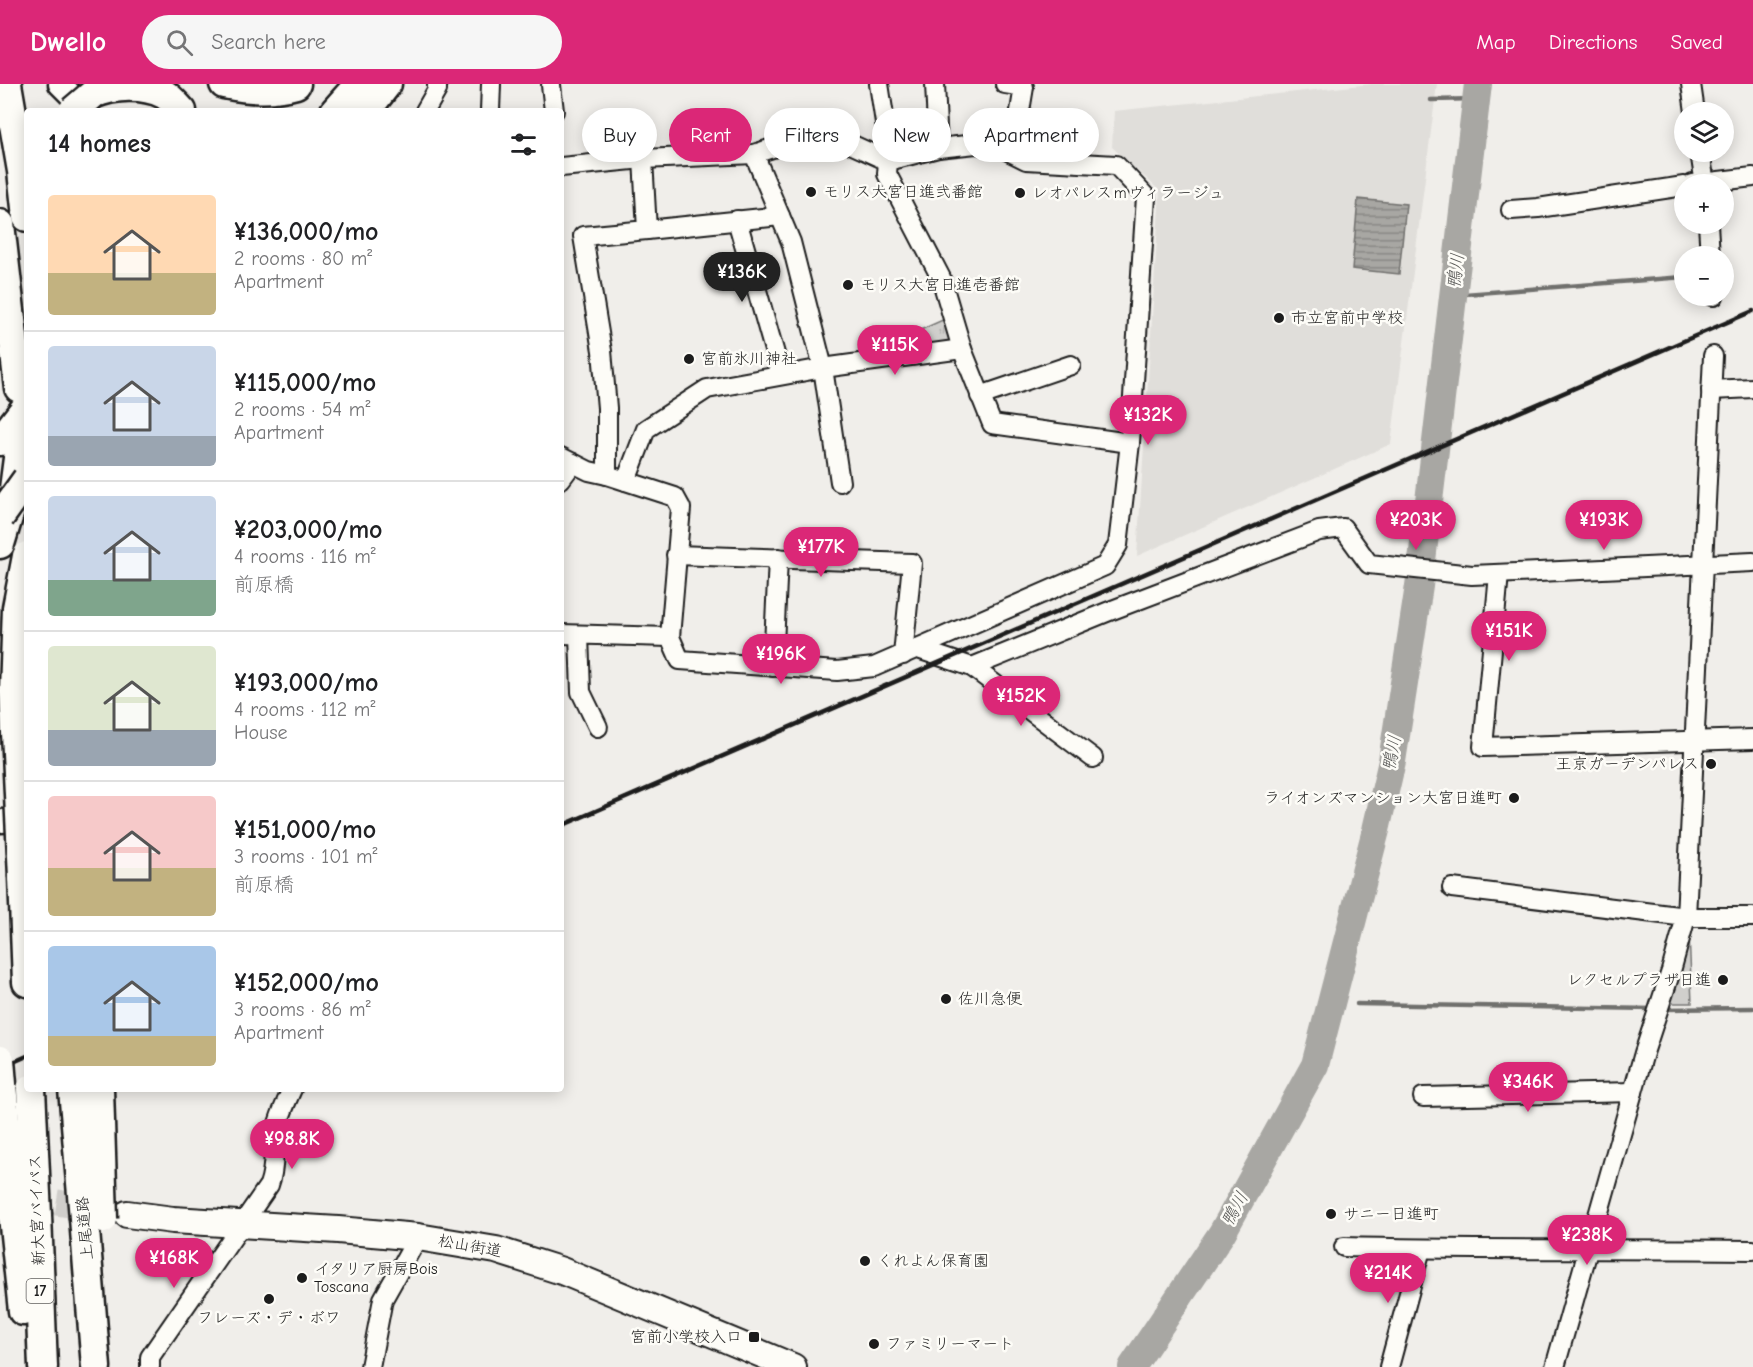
<!DOCTYPE html>
<meta charset="utf-8">
<style>
:root{--surface:#fff;--page:#f6f6f6;--text:#202124;--muted:#757577;--line:#e0e0e0;--accent:#db2777}
body{margin:0;font-family:"Comic Neue","Klee One",sans-serif;background:var(--page);color:var(--text);height:100vh;display:flex;flex-direction:column;font-size:22px;white-space:nowrap}
*{box-sizing:border-box;margin:0}
p{font-size:20px;color:var(--muted)}
.icon{flex:none;width:33px;height:33px;fill:none;stroke:currentColor;stroke-width:2;stroke-linecap:round;stroke-linejoin:round}
.map{position:relative;flex:1;overflow:hidden}
.side{position:absolute;left:24px;top:24px;width:540px;height:984px;display:flex;flex-direction:column;background:var(--surface);border-radius:6px;box-shadow:0 3px 15px #0003}
.side>*{flex:none}
.banner{position:absolute;left:582px;top:24px;width:570px;height:54px;display:flex;gap:12px}
.tools{position:absolute;left:1674px;top:18px;display:grid;gap:12px}
.tools a{display:grid;place-items:center;width:60px;height:60px;border-radius:50%;background:var(--surface);box-shadow:0 3px 15px #0003;font-size:30px}
.price{position:absolute;translate:-50% -51px;padding:0 14px;border-radius:21px;background:var(--accent);color:#fff;font-size:20px;line-height:39px;filter:drop-shadow(0 2px 3px #0008)}
.price::after{content:'';position:absolute;left:50%;top:36px;width:18px;height:14px;margin-left:-9px;background:inherit;clip-path:polygon(0 0,100% 0,50% 100%)}
.price.current{background:#222;color:#fff}
ul{padding:0;list-style:none}
li{display:flex;align-items:center;gap:18px;height:150px;padding:0 24px}
li+li{border-top:2px solid var(--line)}
li span{display:grid;place-items:center;flex:none;width:168px;height:120px;border-radius:6px;color:#555}
li>.icon{margin-inline-start:auto}
span .icon{width:72px;height:72px;fill:#fffc;stroke-width:1}
li b{font-size:26px}
h2{display:flex;justify-content:space-between;align-items:center;height:72px;padding:0 24px;font-size:26px}
.tag{padding:0 21px;border-radius:27px;background:var(--surface);box-shadow:0 3px 15px #0003;font-size:21px;line-height:54px}
.tag.current{background:var(--accent);color:#fff}
header{display:flex;align-items:center;gap:36px;box-sizing:border-box;height:84px;padding:0 30px;background:var(--accent);color:#fff}
header strong{font-size:28px}
nav{display:flex;gap:33px;margin-inline-start:auto;font-size:21px}
.search{width:420px;height:54px;background:var(--page);display:flex;align-items:center;gap:15px;box-sizing:border-box;padding:0 21px;border-radius:33px;color:var(--muted);font-size:22px}
.map>svg:first-child{display:block}
.built{fill:#e0deda}
.park{fill:url(#park-tufts);stroke:#767674;stroke-width:1.5}
.water{fill:url(#water-rules);stroke:#706f6d;stroke-width:1.5}
.lines{fill:none;stroke-linecap:round;stroke-linejoin:round}
.stream{stroke:#706f6d;stroke-width:4.5}
.river{stroke:#a8a7a3;stroke-width:28}
.secondary-tunnel{stroke:#d0cecb;stroke-width:26;stroke-dasharray:26 13;stroke-linecap:butt}
.minor-casing{stroke:#1c1c1c;stroke-width:22}
.tertiary-casing{stroke:#1c1c1c;stroke-width:27}
.secondary-casing{stroke:#1c1c1c;stroke-width:30}
.trunk-casing{stroke:#1c1c1c;stroke-width:33}
.minor{stroke:#fdfcf7;stroke-width:18}
.tertiary{stroke:#fdfcf7;stroke-width:22}
.secondary{stroke:#fdfcf7;stroke-width:26}
.trunk{stroke:#fdfcf7;stroke-width:28}
.rail{stroke:#1c1c1c;stroke-width:4.5}
.trunk-bridge-casing{stroke:#1c1c1c;stroke-width:33;stroke-linecap:butt}
.trunk-bridge{stroke:#fdfcf7;stroke-width:28}
.poi-dot{fill:#1c1c1c;stroke:#fdfcf7;stroke-width:2}
.labels{text-anchor:middle;dominant-baseline:central;stroke-width:5;stroke-linejoin:round;paint-order:stroke}
.shield{fill:#fdfcf7;stroke:#605f5e;stroke-width:1.5}
.shield-label{font-size:15px;font-weight:bold;fill:#1c1c1c}
.poi-label{font-size:16px;fill:#1c1c1c;stroke:#fdfcf7;text-anchor:start}
.street-label{font-size:16px;fill:#1c1c1c;stroke:#fdfcf7}
.water-label{font-size:18px;font-style:italic;fill:#5b5b59;stroke:#fdfcf7}
</style>
<header>
<strong>Dwello</strong>
<div class="search"><svg class="icon" aria-label="search" viewBox="0 0 24 24"><circle cx="10" cy="10" r="6"/><path d="M15 15l6 6"/></svg>Search here</div>
<nav><a>Map</a><a>Directions</a><a>Saved</a></nav>
</header>
<div class="map">
<svg width="1753" height="1283" viewBox="0 0 1753 1283">
<defs>
<pattern id="park-tufts" width="24" height="20" patternUnits="userSpaceOnUse" patternTransform="scale(1.5)"><rect width="24" height="20" fill="#d0cfcc"/><path d="M3 7l-1-3M5 7V3M7 7l1-3M15 17l-1-3M17 17v-4M19 17l1-3" fill="none" stroke="#b2b1af"/></pattern>
<pattern id="water-rules" width="6" height="5" patternUnits="userSpaceOnUse" patternTransform="scale(1.5)"><rect width="6" height="5" fill="#a8a7a3"/><path d="M0 2.5h6" fill="none" stroke="#888784"/></pattern>
</defs>
<rect width="100%" height="100%" fill="#f0eeea"/>
<filter id="ink" filterUnits="userSpaceOnUse"><feTurbulence type="fractalNoise" baseFrequency=".0167" numOctaves="2"/><feDisplacementMap in="SourceGraphic" scale="12" xChannelSelector="R" yChannelSelector="G"/><feConvolveMatrix kernelMatrix="1 2 1 2 8 2 1 2 1" color-interpolation-filters="sRGB"/></filter>
<g filter="url(#ink)">
<path class="built" d="M1372,0H1437L1391,360L1137,472L1160,107L1112,63L1114,27Z"/>
<g class="park">
<path d="M947,234L954,261L921,264L916,248Z"/>
<path d="M1689,849L1692,919H1666Z"/>
</g>
<path class="water" d="M1358,115L1406,120L1399,190L1352,185Z"/>
<g class="lines">
<g class="stream">
<path d="M1431,16L1476,15"/>
<path d="M1452,211L1684,193"/>
<path d="M1357,920L1654,925"/>
<path d="M1663,925L1753,924"/>
</g>
<path class="river" d="M1132,1283L1222,1149L1315,981L1376,746L1392,677L1419,502L1478,0"/>
<path class="secondary-tunnel" d="M18,1112L103,1126"/>
<defs>
<g id="minor">
<path d="M935,0L938,64"/>
<path d="M1005,0L1024,3L1013,69"/>
<path d="M1691,0L1695,28"/>
<path d="M551,1L554,27"/>
<path d="M425,27L437,6V0"/>
<path d="M490,27L491,0"/>
<path d="M1700,68L1705,100"/>
<path d="M754,70L791,158L823,284L840,398"/>
<path d="M561,83L643,75L754,70L816,50L833,52L888,77L887,90L941,194L962,265L992,340L1130,359"/>
<path d="M1693,100L1753,93"/>
<path d="M1511,126L1538,124L1684,102"/>
<path d="M737,136L781,291"/>
<path d="M1708,140L1710,172"/>
<path d="M647,146L780,132"/>
<path d="M1713,212H1714"/>
<path d="M1711,306L1753,304"/>
<path d="M980,312L1071,281"/>
<path d="M561,373L589,387L607,391L675,413L681,424L670,553L680,576L837,587L874,583L1105,482L1118,461L1130,359L1146,113L1116,81L1026,76L1004,65L976,60L938,64L888,77V58L879,0"/>
<path d="M607,391V324L602,267L583,152L647,146L643,75"/>
<path d="M561,395L573,379"/>
<path d="M626,397L646,345L707,305L823,284L962,265"/>
<path d="M676,471L912,479L903,571"/>
<path d="M1499,490L1483,663L1753,655"/>
<path d="M561,550L670,553"/>
<path d="M579,551L581,608L598,643"/>
<path d="M918,565L972,583L1107,528L1319,447L1343,444L1369,480L1472,491L1753,478"/>
<path d="M773,583L778,474"/>
<path d="M972,583L1093,674"/>
<path d="M1452,804L1686,833H1753"/>
<path d="M1423,1013L1633,1008"/>
<path d="M1344,1163C1480,1167 1617,1164 1753,1166"/>
<path d="M150,1283V1273L269,1101C275,1085 273,1071 275,1054C277,1037 285,1021 292,1005"/>
<path d="M370,1283L383,1215L418,1153"/>
<path d="M1389,1283L1421,1165"/>
<path d="M1555,1283L1644,969L1671,887L1686,833L1713,272"/>
</g>
<g id="tertiary">
<path d="M60,0L87,27"/>
<path d="M0,737L27,736"/>
</g>
<path id="secondary" d="M127,1130L173,1136L338,1146L418,1153L496,1166L562,1187L793,1283"/>
<g id="trunk">
<path d="M7,0L22,87L27,133"/>
<path d="M224,0C249,5 271,7 296,0"/>
<path d="M93,10C115,1 143,0 164,10C171,14 177,22 182,27"/>
<path d="M335,27L359,0"/>
<path d="M366,27L387,0"/>
<path d="M0,140L19,304"/>
<path d="M0,357L27,322"/>
<path d="M0,460L12,420L20,359"/>
<path d="M23,793L27,898"/>
<path d="M37,1131L43,1283"/>
<path d="M13,1132L23,1227"/>
<path d="M84,1134L96,1283"/>
</g>
</defs>
<use href="#minor" class="minor-casing"/>
<use href="#tertiary" class="tertiary-casing"/>
<use href="#secondary" class="secondary-casing"/>
<use href="#trunk" class="trunk-casing"/>
<use href="#minor" class="minor"/>
<use href="#tertiary" class="tertiary"/>
<use href="#secondary" class="secondary"/>
<use href="#trunk" class="trunk"/>
<g class="rail">
<path d="M561,742L1753,227"/>
<path d="M0,984L27,972"/>
</g>
<defs>
<g id="trunk-bridge">
<path d="M73,27L93,10"/>
<path d="M0,433L27,395"/>
<path d="M23,793L14,607L17,524L27,472"/>
<path d="M0,976L13,1132"/>
<path d="M31,1005L37,1131"/>
<path d="M73,1005L84,1134"/>
<path d="M99,1005L103,1135"/>
</g>
</defs>
<use href="#trunk-bridge" class="trunk-bridge-casing"/>
<use href="#trunk-bridge" class="trunk-bridge"/>
</g>
</g>
<g class="poi-dot">
<circle cx="811" cy="108" r="6"/>
<circle cx="1020" cy="109" r="6"/>
<circle cx="848" cy="201" r="6"/>
<circle cx="1279" cy="234" r="6"/>
<circle cx="689" cy="275" r="6"/>
<circle cx="1711" cy="680" r="6"/>
<circle cx="1514" cy="714" r="6"/>
<circle cx="1723" cy="896" r="6"/>
<circle cx="946" cy="915" r="6"/>
<circle cx="1331" cy="1130" r="6"/>
<circle cx="865" cy="1177" r="6"/>
<circle cx="302" cy="1194" r="6"/>
<circle cx="269" cy="1215" r="6"/>
<rect x="748" y="1247" width="12" height="12" rx="3"/>
<circle cx="874" cy="1260" r="6"/>
</g>
<g class="labels">
<rect class="shield" x="26.5" y="1195" width="27" height="24" rx="4.5"/>
<g class="shield-label">
<text x="40" y="1207">17</text>
</g>
<g class="poi-label">
<text x="823" y="108">モリス大宮日進弐番館</text>
<text x="1032" y="109">レオパレスｍヴィラージュ</text>
<text x="860" y="201">モリス大宮日進壱番館</text>
<text x="1291" y="234">市立宮前中学校</text>
<text x="701" y="275">宮前氷川神社</text>
<text x="1699" y="680" text-anchor="end">王京ガーデンパレス</text>
<text x="1502" y="714" text-anchor="end">ライオンズマンション大宮日進町</text>
<text x="1711" y="896" text-anchor="end">レクセルプラザ日進</text>
<text x="958" y="915">佐川急便</text>
<text x="1343" y="1130">サニー日進町</text>
<text x="877" y="1177">くれよん保育園</text>
<text x="314" y="1185">イタリア厨房Bois<tspan x="314" dy="18">Toscana</tspan></text>
<text x="269" y="1234" text-anchor="middle">フレーズ・デ・ボワ</text>
<text x="742" y="1253" text-anchor="end">宮前小学校入口</text>
<text x="886" y="1260">ファミリーマート</text>
</g>
<g class="street-label">
<text transform="translate(37 1126) rotate(-92)">新大宮バイパス</text>
<text transform="translate(85 1144) rotate(-95)">上尾道路</text>
<text transform="translate(470 1162) rotate(10)">松山街道</text>
</g>
<g class="water-label">
<text transform="translate(1456 187) rotate(-83)">鴨川</text>
<text transform="translate(1392 669) rotate(-79)">鴨川</text>
<text transform="translate(1235 1125) rotate(-61)">鴨川</text>
</g>
</g>
</svg>
<div class="tools">
<a><svg class="icon" aria-label="layers" viewBox="0 0 24 24"><path d="M12 4l9 5-9 5-9-5zM3 14l9 5 9-5"/></svg></a>
<a>+</a>
<a>−</a>
</div>
<b class="price current" style="left:742px;top:219px">¥136K</b>
<b class="price" style="left:895px;top:292px">¥115K</b>
<b class="price" style="left:1148px;top:362px">¥132K</b>
<b class="price" style="left:1416px;top:467px">¥203K</b>
<b class="price" style="left:1604px;top:467px">¥193K</b>
<b class="price" style="left:821px;top:494px">¥177K</b>
<b class="price" style="left:1509px;top:578px">¥151K</b>
<b class="price" style="left:781px;top:601px">¥196K</b>
<b class="price" style="left:1021px;top:643px">¥152K</b>
<b class="price" style="left:1528px;top:1029px">¥346K</b>
<b class="price" style="left:292px;top:1086px">¥98.8K</b>
<b class="price" style="left:1587px;top:1182px">¥238K</b>
<b class="price" style="left:174px;top:1205px">¥168K</b>
<b class="price" style="left:1388px;top:1220px">¥214K</b>
<div class="banner">
<a class="tag">Buy</a>
<a class="tag current">Rent</a>
<a class="tag">Filters</a>
<a class="tag">New</a>
<a class="tag">Apartment</a>
</div>
<section class="side">
<h2>14 homes<svg class="icon" aria-label="filters" viewBox="0 0 24 24"><path d="M4 7h16M4 17h16"/><circle cx="9" cy="7" r="2"/><circle cx="15" cy="17" r="2"/></svg></h2>
<ul>
<li><span style="background:linear-gradient(#ffd9b3 65%,#c2b280 0)"><svg class="icon" aria-label="home" viewBox="0 0 24 24"><path d="M3 11l9-7 9 7M6 9v11h12V9"/></svg></span><div><b>¥136,000/mo</b><p>2 rooms · 80 m²</p><p>Apartment</p></div></li>
<li><span style="background:linear-gradient(#c9d6e8 75%,#9aa5b1 0)"><svg class="icon" aria-label="home" viewBox="0 0 24 24"><path d="M3 11l9-7 9 7M6 9v11h12V9"/></svg></span><div><b>¥115,000/mo</b><p>2 rooms · 54 m²</p><p>Apartment</p></div></li>
<li><span style="background:linear-gradient(#c9d6e8 70%,#7fa58c 0)"><svg class="icon" aria-label="home" viewBox="0 0 24 24"><path d="M3 11l9-7 9 7M6 9v11h12V9"/></svg></span><div><b>¥203,000/mo</b><p>4 rooms · 116 m²</p><p>前原橋</p></div></li>
<li><span style="background:linear-gradient(#dfe7d0 70%,#9aa5b1 0)"><svg class="icon" aria-label="home" viewBox="0 0 24 24"><path d="M3 11l9-7 9 7M6 9v11h12V9"/></svg></span><div><b>¥193,000/mo</b><p>4 rooms · 112 m²</p><p>House</p></div></li>
<li><span style="background:linear-gradient(#f6c9c9 60%,#c2b280 0)"><svg class="icon" aria-label="home" viewBox="0 0 24 24"><path d="M3 11l9-7 9 7M6 9v11h12V9"/></svg></span><div><b>¥151,000/mo</b><p>3 rooms · 101 m²</p><p>前原橋</p></div></li>
<li><span style="background:linear-gradient(#a9c7e8 75%,#c2b280 0)"><svg class="icon" aria-label="home" viewBox="0 0 24 24"><path d="M3 11l9-7 9 7M6 9v11h12V9"/></svg></span><div><b>¥152,000/mo</b><p>3 rooms · 86 m²</p><p>Apartment</p></div></li>
</ul>
</section>
</div>
